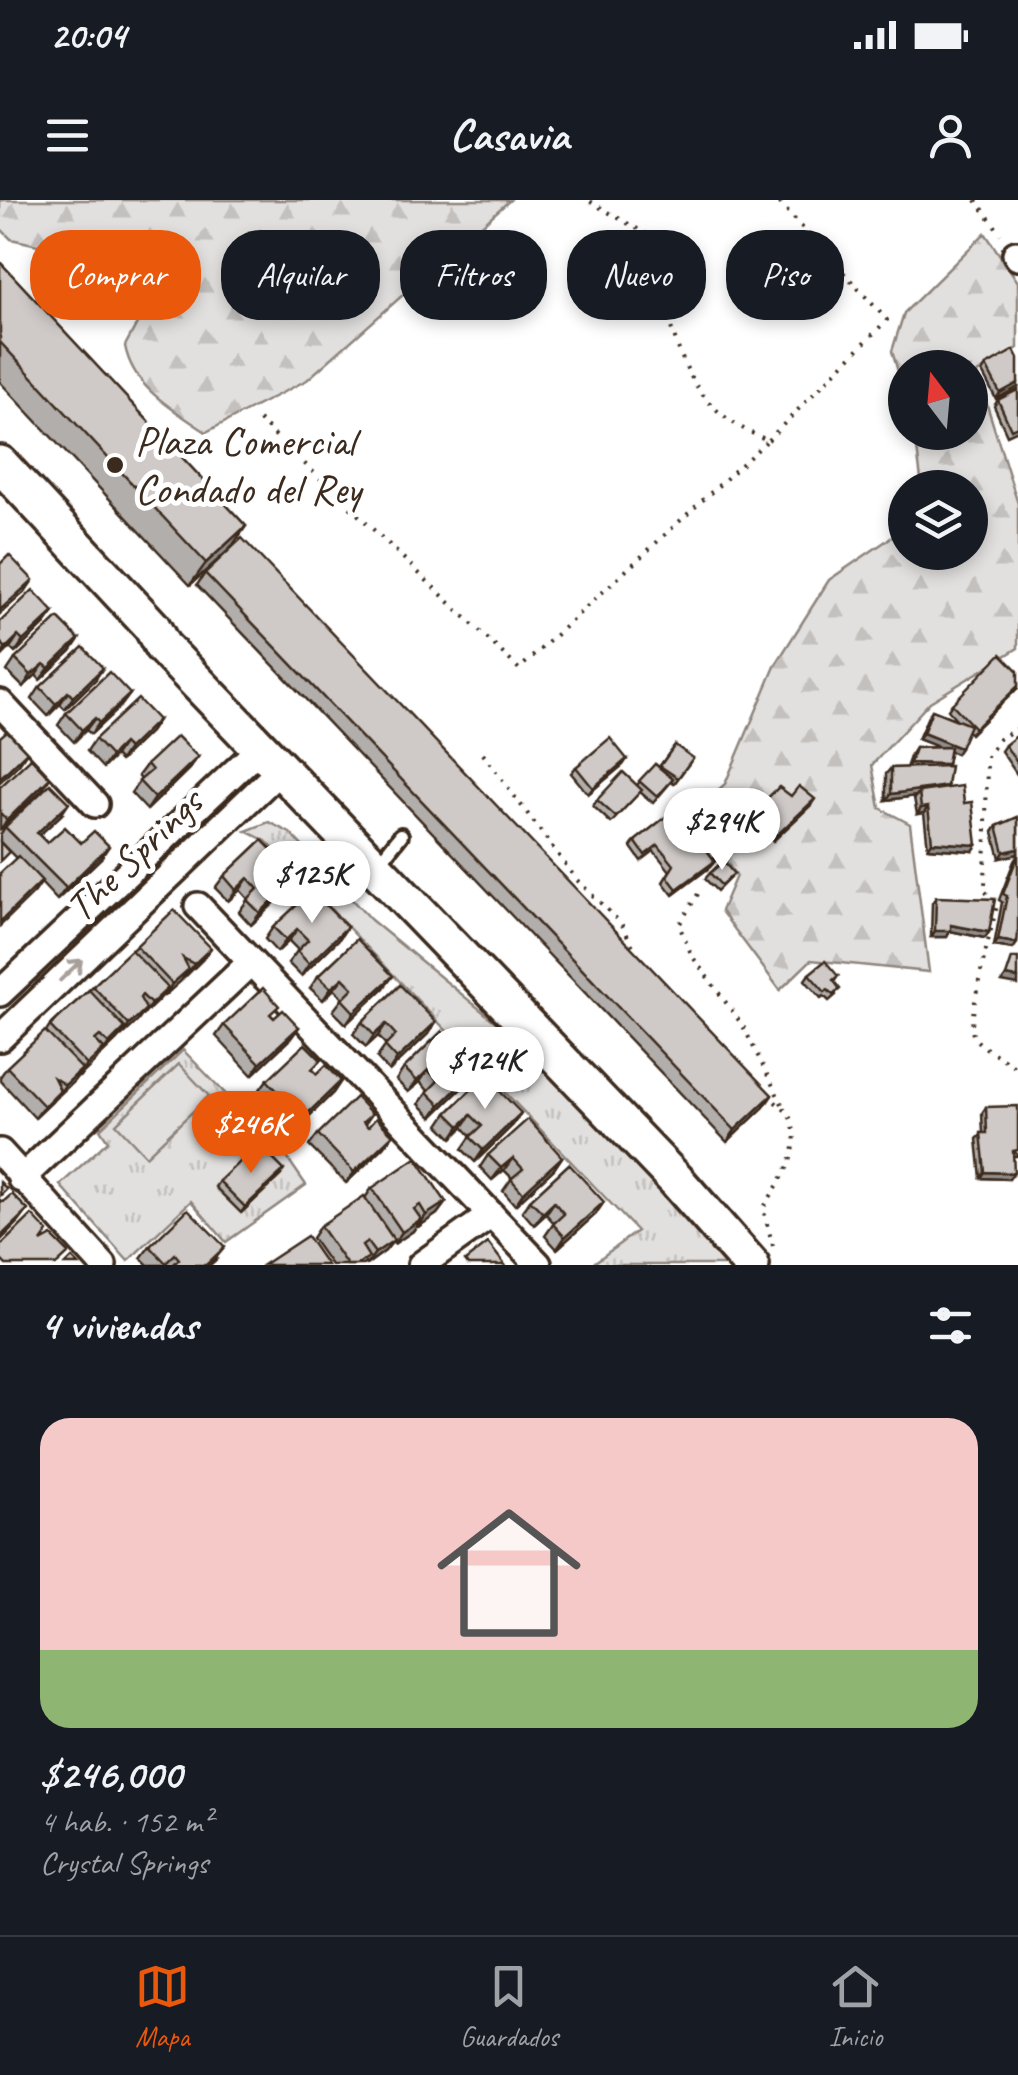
<!DOCTYPE html>
<html lang="es">
<meta charset="utf-8">
<style>
:root{--surface:#171b24;--page:#20242c;--text:#f1f3f6;--muted:#9ea1a6;--line:#363941;--accent:#ea580c}
body{margin:0;font-family:Caveat,sans-serif;background:var(--page);color:var(--text);height:100vh;display:flex;flex-direction:column;font-size:38px;white-space:nowrap}
*{box-sizing:border-box;margin:0}
p{font-size:32px;color:var(--muted)}
.icon{flex:none;width:55px;height:55px;fill:none;stroke:currentColor;stroke-width:2;stroke-linecap:round;stroke-linejoin:round}
.map{position:relative;height:1065px;overflow:hidden}
.panel{display:flex;flex-direction:column;background:var(--surface);flex:1}
.panel>*{flex:none}
.hud{position:absolute;left:30px;top:30px;width:960px;height:90px;display:flex;gap:20px}
.needle{width:65px;rotate:344deg}
.fabs{position:absolute;left:888px;top:150px;display:grid;gap:20px}
.fabs a{display:grid;place-items:center;width:100px;height:100px;border-radius:50%;background:var(--surface);box-shadow:0 5px 15px #0003;font-size:50px}
.price{position:absolute;translate:-50% -85px;padding:0 22px;border-radius:35px;background:#fff;color:#222;font-size:32px;line-height:65px;filter:drop-shadow(0 2px 5px #0008)}
.price::after{content:'';position:absolute;left:50%;top:60px;width:30px;height:22px;margin-left:-15px;background:inherit;clip-path:polygon(0 0,100% 0,50% 100%)}
.price.selected{background:var(--accent);color:#fff}
ul{padding:0;list-style:none}
li{display:grid;align-content:center;gap:20px;height:530px;padding:0 40px}
li span{display:grid;place-items:center;height:310px;border-radius:30px;color:#555}
li>.icon{margin-inline-start:auto}
span .icon{width:180px;height:180px;fill:#fffc;stroke-width:1}
li b{font-size:42px}
h2{display:flex;justify-content:space-between;align-items:center;height:120px;padding:0 40px;font-size:42px}
.tag{padding:0 35px;border-radius:40px;background:var(--surface);box-shadow:0 5px 15px #0003;font-size:35px;line-height:90px}
.tag.selected{background:var(--accent);color:#fff}
.status{display:flex;justify-content:space-between;align-items:center;height:70px;padding:0 50px;background:var(--surface);direction:ltr}
.status svg{height:28px;fill:currentColor}
header{display:flex;justify-content:space-between;align-items:center;height:130px;padding:0 40px;background:var(--surface);font-size:45px;font-weight:800}
.dock{display:flex;justify-content:space-around;align-items:center;height:140px;border-top:2px solid var(--line);background:var(--surface);font-size:28px;color:var(--muted)}
.dock a{display:grid;justify-items:center;gap:5px}
.dock .selected{color:var(--accent)}
.map>svg:first-child{display:block}
.grass{fill:url(#grass-tufts);stroke:#8e857e;stroke-width:2.5}
.forest{fill:url(#forest-firs);stroke:#8e857e;stroke-width:2.5}
.garden{fill:#e2e0de;stroke:#8e857e;stroke-width:2.5}
.lines{fill:none;stroke-linecap:round;stroke-linejoin:round}
.lane-casing{stroke:#3b2a1e;stroke-width:20}
.street-casing{stroke:#3b2a1e;stroke-width:32}
.secondary-casing{stroke:#3b2a1e;stroke-width:42}
.path{stroke:#3b2a1e;stroke-width:4;stroke-dasharray:2.5 8;stroke-linecap:butt}
.lane{stroke:#fff;stroke-width:12}
.street{stroke:#fff;stroke-width:25}
.secondary{stroke:#fff;stroke-width:35}
.wall{fill:#b2aeab;stroke:#3b2a1e;stroke-width:2.5}
.shaded-wall{fill:#918d8b;stroke:#3b2a1e;stroke-width:2.5}
.building{fill:#cfcac7;stroke:#3b2a1e;stroke-width:2.5}
.oneway{stroke:#a79f9a}
.poi-dot{fill:#3b2a1e;stroke:#fff;stroke-width:4}
.labels{text-anchor:middle;dominant-baseline:central;stroke-width:10;stroke-linejoin:round;paint-order:stroke}
.poi-label{font-size:42px;fill:#3b2a1e;stroke:#fff;text-anchor:start}
.street-label{font-size:42px;fill:#3b2a1e;stroke:#fff}
</style>
<div class="status"><b>20:04</b><svg viewBox="0 0 49 12"><path d="M0 12V9h3v3zM5 12V6h3v6zM10 12V3h3v9zM15 12V0h3v12zM26 1h20v11H26zM47 4h2v5h-2z"/></svg></div>
<header><svg class="icon" aria-label="menu" viewBox="0 0 24 24"><path d="M4 6h16M4 12h16M4 18h16"/></svg>Casavia<svg class="icon" aria-label="person" viewBox="0 0 24 24"><circle cx="12" cy="8" r="4"/><path d="M4 21q1-7 8-7t8 7"/></svg></header>
<div class="map">
<svg width="1018" height="1065" viewBox="0 0 1018 1065">
<defs>
<pattern id="grass-tufts" width="24" height="20" patternUnits="userSpaceOnUse" patternTransform="scale(2.5)"><rect width="24" height="20" fill="#e2e0de"/><path d="M3 7l-1-3M5 7V3M7 7l1-3M15 17l-1-3M17 17v-4M19 17l1-3" fill="none" stroke="#c3c0be"/></pattern>
<pattern id="forest-firs" width="22" height="20" patternUnits="userSpaceOnUse" patternTransform="scale(2.5)"><rect width="22" height="20" fill="#e2e0de"/><path d="M5 1l3.5 6h-7zM16 11l3.5 6h-7z" fill="#c3c0be"/></pattern>
</defs>
<rect width="100%" height="100%" fill="#fff"/>
<filter id="ink" filterUnits="userSpaceOnUse"><feTurbulence type="fractalNoise" baseFrequency=".01" numOctaves="2"/><feDisplacementMap in="SourceGraphic" scale="20" xChannelSelector="R" yChannelSelector="G"/><feConvolveMatrix kernelMatrix="1 2 1 2 8 2 1 2 1" color-interpolation-filters="sRGB"/></filter>
<g filter="url(#ink)">
<g class="grass">
<path d="M221,600L229,604L37,784L36,774Z"/>
<path d="M269,622L290,633L371,720L537,856L726,1065H591L637,1031L266,641L246,631Z"/>
<path d="M183,850L286,956L306,985L226,1042L191,1001L128,1061L60,985L108,941L100,929Z"/>
</g>
<g class="forest">
<path d="M0,0H510L307,180L206,232C172,209 133,188 125,146L142,114L83,55L11,39L0,28Z"/>
<path d="M985,33L1018,82V148L977,173L1018,304V448L930,502L872,565L880,608L910,624L929,772L811,760L780,790L721,711L736,676L693,612L725,584L776,464L829,380L905,328V352H970V288L922,287L915,233L970,232V168H905V196L892,151L904,113Z"/>
</g>
<path class="garden" d="M179,864L209,896L146,956L116,924Z"/>
<g class="lines">
<defs>
<path id="lane" d="M378,664L401,635"/>
<g id="street">
<path d="M1016,54L1018,57"/>
<path d="M0,503L95,604"/>
<path d="M198,706L538,1064"/>
<path d="M0,793L259,549"/>
<path d="M0,838L279,571"/>
<path d="M0,952L103,1065"/>
<path d="M21,979L251,762"/>
<path d="M421,1065L491,1015"/>
</g>
<path id="secondary" d="M0,264L152,427L162,446L676,980L751,1065"/>
</defs>
<use href="#lane" class="lane-casing"/>
<use href="#street" class="street-casing"/>
<use href="#secondary" class="secondary-casing"/>
<g class="path">
<path d="M976,0L1001,34"/>
<path d="M259,220L519,469L768,240C687,209 683,158 656,83L671,48L587,0"/>
<path d="M768,240L887,120L777,0"/>
<path d="M1018,528L999,539L987,557L985,691L997,705C992,728 965,824 974,837C984,851 1006,857 1018,871"/>
<path d="M483,554L577,680L621,723L636,752"/>
<path d="M698,694L679,725L692,756L743,826L782,904"/>
<path d="M767,895L786,911"/>
<path d="M773,1046L763,1009C781,978 808,947 787,912"/>
</g>
<use href="#lane" class="lane"/>
<use href="#street" class="street"/>
<use href="#secondary" class="secondary"/>
</g>
<g class="wall">
<path d="M0,62L246,326L230,349L190,385L0,182Z"/>
<path d="M986,166L1018,187L996,199L982,172Z"/>
<path d="M1018,190V230L1007,235L994,206L998,200Z"/>
<path d="M205,373L772,895L764,907L727,942L197,385Z"/>
<path d="M54,412L45,424L15,453L10,448L0,458V422Z"/>
<path d="M79,439L71,451L40,480L36,475L23,487L7,471L15,459Z"/>
<path d="M1018,471L970,534L967,530L956,554L950,551L946,566L947,586L945,588L973,651L928,648L924,613L917,614L914,598L916,596L886,600V574L891,568H906L911,554L915,548L940,547L918,539L928,516L932,510L957,520L948,510L952,504Z"/>
<path d="M95,480L65,509L60,504L48,516L32,499L40,487Z"/>
<path d="M130,494L121,506L91,534L86,530L74,542L58,525L66,513Z"/>
<path d="M158,520L150,532L120,561L115,556L103,568L87,551L95,539Z"/>
<path d="M1018,535V576L1001,551L1005,545Z"/>
<path d="M675,545L693,558L674,584L671,582L653,603L640,592L611,623L593,606L597,600L637,585L655,564L659,567Z"/>
<path d="M198,557L189,569L147,610L131,593L141,579L138,576L147,564Z"/>
<path d="M627,559L623,565L588,594L571,573L576,567Z"/>
<path d="M0,587L42,590L0,630Z"/>
<path d="M791,596L811,605L773,641L752,615L756,609Z"/>
<path d="M672,612L715,661L710,667L673,695L663,682L670,671L654,651L641,661L631,647L635,641Z"/>
<path d="M61,615L39,635L47,643H81L101,658L57,700L41,683L34,693L16,658L0,642V635L5,627Z"/>
<path d="M1018,617V654L1000,658L993,632L997,626Z"/>
<path d="M262,640L290,688L251,725L239,712L248,699L240,690L228,701L215,688L224,676Z"/>
<path d="M1018,655L1017,743L1013,749L994,746L1002,702L999,700L1014,661Z"/>
<path d="M710,673L734,674L717,691L705,679Z"/>
<path d="M936,697L989,732L985,738L950,731L947,737H931L932,703Z"/>
<path d="M273,727H347L339,739L301,776L288,763L298,750L289,741L277,752L265,739Z"/>
<path d="M357,739L384,788L346,824L333,811L343,798L334,789L323,800L310,788L318,776Z"/>
<path d="M136,746L202,760L164,796L163,795L100,856L99,855L79,877L78,876L35,918L0,880V877L7,867L46,832L50,826Z"/>
<path d="M809,774L838,776L834,782L836,795L829,801L824,796L821,798L805,780Z"/>
<path d="M400,785L428,834L389,871L377,858L386,845L378,836L366,847L353,834L362,822Z"/>
<path d="M272,816L274,818L299,827L291,838L252,875L216,836L224,825Z"/>
<path d="M404,868H478L470,880L432,917L419,904L428,891L425,887L420,882L408,892L396,880Z"/>
<path d="M314,871L317,874L341,881L333,893L295,930L258,892L267,880Z"/>
<path d="M485,876L513,925L475,962L462,949L471,936L463,927L452,938L439,925L447,913Z"/>
<path d="M986,907L1018,956H1013L1009,979L981,978L977,939L983,933L982,913Z"/>
<path d="M372,914L365,924L368,927L393,935L384,947L346,983L309,946L318,934Z"/>
<path d="M488,955L562,957L554,969L515,1005L503,991L512,978L504,970L492,980L480,967Z"/>
<path d="M569,964L596,1014L557,1049L545,1036L554,1023L546,1014L534,1025L522,1011L530,1000Z"/>
<path d="M280,976L241,1013L215,987L219,981Z"/>
<path d="M372,988L446,1002L437,1014L418,1027L417,1025L413,1031L394,1044L392,1042L385,1051L366,1065L365,1063L363,1065H331L312,1038L320,1026L365,998Z"/>
<path d="M150,1046L217,1059L210,1065H148L141,1058Z"/>
</g>
<g class="shaded-wall">
<path d="M1018,183V187L996,199L1000,193Z"/>
<path d="M246,326L230,349L190,385L206,363Z"/>
<path d="M33,380L25,392L0,414V410Z"/>
<path d="M54,412L45,424L15,453L23,441Z"/>
<path d="M18,436L10,448L0,458L6,448Z"/>
<path d="M79,439L71,451L40,480L49,468Z"/>
<path d="M44,464L36,475L23,487L31,475Z"/>
<path d="M103,468L95,480L65,509L73,497Z"/>
<path d="M1018,486V488L970,534L975,528Z"/>
<path d="M68,492L60,504L48,516L56,504Z"/>
<path d="M130,494L121,506L91,534L99,523Z"/>
<path d="M95,518L86,530L74,542L82,530Z"/>
<path d="M158,520L150,532L120,561L128,549Z"/>
<path d="M923,533L960,548L956,554L918,539Z"/>
<path d="M123,544L115,556L103,568L111,556Z"/>
<path d="M27,552L19,564L0,582V578Z"/>
<path d="M198,557L189,569L147,610L155,598Z"/>
<path d="M627,559L623,565L588,594L593,588Z"/>
<path d="M910,563L947,564L943,570L906,569Z"/>
<path d="M50,578L42,590L0,630L7,620Z"/>
<path d="M947,586L943,592H919L916,596L886,600L891,594Z"/>
<path d="M815,599L811,605L773,641L777,635Z"/>
<path d="M69,603L61,615L29,645L37,633Z"/>
<path d="M928,607L924,613L917,614L921,608Z"/>
<path d="M932,642L977,645L973,651L928,648Z"/>
<path d="M109,646L101,658L57,700L66,688Z"/>
<path d="M1018,649V654L1000,658L1004,652Z"/>
<path d="M715,661L710,667L673,695L677,689Z"/>
<path d="M298,676L290,688L251,725L260,713Z"/>
<path d="M248,678L240,690L228,701L236,690Z"/>
<path d="M42,681L34,693L0,726V722Z"/>
<path d="M951,725L989,732L985,738L950,731L947,737H931L935,731Z"/>
<path d="M347,727L339,739L301,776L309,764Z"/>
<path d="M297,729L289,741L277,752L286,740Z"/>
<path d="M998,740L1017,743L1013,749L994,746Z"/>
<path d="M211,748L202,760L186,776L194,764Z"/>
<path d="M189,769L181,781L164,796L172,784Z"/>
<path d="M393,776L384,788L346,824L354,812Z"/>
<path d="M1006,776L1018,778V785L1002,782Z"/>
<path d="M343,778L334,789L323,800L331,788Z"/>
<path d="M168,788L159,800L142,816L151,804Z"/>
<path d="M146,809L138,821L121,837L129,825Z"/>
<path d="M436,822L428,834L389,871L397,859Z"/>
<path d="M386,824L378,836L366,847L374,835Z"/>
<path d="M299,827L291,838L252,875L260,863Z"/>
<path d="M125,828L117,840L100,856L109,844Z"/>
<path d="M104,849L96,861L79,877L87,865Z"/>
<path d="M478,868L470,880L432,917L440,905Z"/>
<path d="M82,869L74,881L57,897L65,885Z"/>
<path d="M428,870L420,882L408,892L417,881Z"/>
<path d="M341,881L333,893L295,930L303,918Z"/>
<path d="M60,890L52,902L35,918L44,906Z"/>
<path d="M772,895L764,907L727,942L735,930Z"/>
<path d="M521,913L513,925L475,962L483,950Z"/>
<path d="M471,915L463,927L452,938L460,926Z"/>
<path d="M393,935L384,947L346,983L354,972Z"/>
<path d="M562,957L554,969L515,1005L523,993Z"/>
<path d="M513,958L504,970L492,980L501,968Z"/>
<path d="M284,970L280,976L241,1013L245,1007Z"/>
<path d="M985,972L1014,973L1009,979L981,978Z"/>
<path d="M446,1002L437,1014L418,1027L426,1015Z"/>
<path d="M554,1002L546,1014L534,1025L543,1013Z"/>
<path d="M604,1002L596,1014L557,1049L565,1037Z"/>
<path d="M28,1010L19,1022L0,1041V1037Z"/>
<path d="M421,1019L413,1031L394,1044L402,1032Z"/>
<path d="M394,1040L385,1051L366,1065L375,1053Z"/>
<path d="M225,1047L210,1065H206Z"/>
</g>
<g class="building">
<path d="M0,62L246,326L206,363L0,142Z"/>
<path d="M1014,150L1018,158V183L1000,193L986,166Z"/>
<path d="M1018,190V226L1011,229L998,200Z"/>
<path d="M242,338L772,895L735,930L205,373Z"/>
<path d="M9,355L33,380L0,410V364Z"/>
<path d="M33,390L54,412L23,441L18,436L6,448L0,442V422Z"/>
<path d="M58,418L79,439L49,468L44,464L31,475L15,459Z"/>
<path d="M83,447L103,468L73,497L68,492L56,504L40,487Z"/>
<path d="M1001,454L1018,471V486L975,528L952,504Z"/>
<path d="M109,472L130,494L99,523L95,518L82,530L66,513Z"/>
<path d="M138,499L158,520L128,549L123,544L111,556L95,539Z"/>
<path d="M932,510L970,525L960,548L923,533Z"/>
<path d="M7,531L27,552L0,578V537Z"/>
<path d="M1018,535V564L1005,545Z"/>
<path d="M177,536L198,557L155,598L139,581L152,570L147,564Z"/>
<path d="M610,538L627,559L593,588L576,567Z"/>
<path d="M675,545L693,558L678,578L660,566Z"/>
<path d="M950,547L947,564L910,563L915,548Z"/>
<path d="M31,558L50,578L7,620L0,613V587Z"/>
<path d="M655,564L673,579L657,597L639,581Z"/>
<path d="M950,566L947,586L891,594V568Z"/>
<path d="M623,572L642,590L616,617L597,600Z"/>
<path d="M50,584L69,603L37,633L47,643L65,627L81,643L94,631L109,646L66,688L5,627Z"/>
<path d="M799,586L815,599L777,635L756,609L779,587L791,596Z"/>
<path d="M962,586L964,603L972,602L977,645L932,642L928,607L921,608L919,592Z"/>
<path d="M672,612L679,613L715,661L677,689L667,676L674,665L658,645L645,655L635,641Z"/>
<path d="M1018,617V649L1004,652L997,626Z"/>
<path d="M262,640L298,676L260,713L247,700L258,689L248,678L236,690L224,676Z"/>
<path d="M0,642L9,652L0,661Z"/>
<path d="M1018,655V734L1017,743L998,740L1007,696L1003,694Z"/>
<path d="M18,656L42,681L0,722V673Z"/>
<path d="M723,661L734,674L721,685L710,673Z"/>
<path d="M312,691L347,727L309,764L297,751L308,740L297,729L286,740L273,727Z"/>
<path d="M936,697L995,699L989,732L951,725V731H935Z"/>
<path d="M174,710L211,748L194,764L183,758L189,769L172,784L136,746Z"/>
<path d="M357,739L393,776L354,812L342,799L353,788L343,778L331,788L318,776Z"/>
<path d="M131,750L168,788L151,804L142,795L140,798L146,809L129,825L93,786Z"/>
<path d="M1012,758H1018V778L1006,776Z"/>
<path d="M825,761L838,776L833,780L840,789L833,795L828,790L825,792L809,774Z"/>
<path d="M400,785L436,822L397,859L385,846L396,835L386,824L374,835L362,822Z"/>
<path d="M263,788L279,806L270,814L274,818L283,810L299,827L260,863L224,825Z"/>
<path d="M89,790L125,828L109,844L100,836L95,840L104,849L87,865L50,826Z"/>
<path d="M45,831L82,869L65,885L54,878L60,890L44,906L7,867Z"/>
<path d="M442,831L478,868L440,905L427,892L438,881L433,875L428,870L417,881L404,868Z"/>
<path d="M305,844L321,860L312,869L317,874L326,865L341,881L303,918L267,880Z"/>
<path d="M485,876L521,913L483,950L470,937L482,926L471,915L460,926L447,913Z"/>
<path d="M356,897L372,914L363,922L368,927L376,918L393,935L354,972L318,934Z"/>
<path d="M1018,906V950L1013,951L1014,973L985,972L981,933H987L986,907Z"/>
<path d="M528,919L562,957L523,993L511,979L523,969L513,958L501,968L488,955Z"/>
<path d="M258,944L284,970L245,1007L219,981Z"/>
<path d="M416,958L446,1002L426,1015L420,1005L414,1009L421,1019L402,1032L372,988Z"/>
<path d="M569,964L604,1002L565,1037L553,1024L564,1014L554,1002L543,1013L530,1000Z"/>
<path d="M0,982L7,989L0,996Z"/>
<path d="M12,994L28,1010L0,1037V1000L3,1002Z"/>
<path d="M364,996L394,1040L375,1053L367,1042L362,1046L369,1057L356,1065H347L320,1026Z"/>
<path d="M188,1009L225,1047L206,1065H173L179,1059L175,1054L166,1063L150,1046Z"/>
<path d="M32,1015L48,1032L41,1042L52,1036L69,1053L56,1065H6L0,1059V1046Z"/>
<path d="M307,1036L327,1065H263Z"/>
<path d="M488,1043L505,1065H468L465,1061Z"/>
<path d="M72,1058L79,1065H65Z"/>
</g>
<defs><path id="oneway-shaft" d="M-6 0H5M1.5-3L5.5 0L1.5 3" fill="none" stroke-width="1.6" stroke-linecap="round" stroke-linejoin="round" transform="scale(2.5)"/></defs>
<use class="oneway" href="#oneway-shaft" transform="translate(71 770) rotate(-44)"/>
</g>
<circle class="poi-dot" cx="115" cy="265" r="10"/>
<g class="labels">
<g class="poi-label">
<text x="135" y="241">Plaza Comercial<tspan x="135" dy="48">Condado del Rey</tspan></text>
</g>
<g class="street-label">
<text transform="translate(134 655) rotate(-44)">The Springs</text>
</g>
</g>
</svg>
<div class="fabs">
<a><svg class="needle" viewBox="-14 -14 28 28"><path d="M0-13l5 13h-10z" fill="#e53935"/><path d="M0 13l5-13h-10z" fill="#9ea1a6"/></svg></a>
<a><svg class="icon" aria-label="layers" viewBox="0 0 24 24"><path d="M12 4l9 5-9 5-9-5zM3 14l9 5 9-5"/></svg></a>
</div>
<b class="price" style="left:722px;top:673px">$294K</b>
<b class="price" style="left:312px;top:726px">$125K</b>
<b class="price" style="left:485px;top:912px">$124K</b>
<b class="price selected" style="left:251px;top:976px">$246K</b>
<div class="hud">
<a class="tag selected">Comprar</a>
<a class="tag">Alquilar</a>
<a class="tag">Filtros</a>
<a class="tag">Nuevo</a>
<a class="tag">Piso</a>
</div>
</div>
<section class="panel">
<h2>4 viviendas<svg class="icon" aria-label="filters" viewBox="0 0 24 24"><path d="M4 7h16M4 17h16"/><circle cx="9" cy="7" r="2"/><circle cx="15" cy="17" r="2"/></svg></h2>
<ul>
<li><span style="background:linear-gradient(#f6c9c9 75%,#8fb573 0)"><svg class="icon" aria-label="home" viewBox="0 0 24 24"><path d="M3 11l9-7 9 7M6 9v11h12V9"/></svg></span><div><b>$246,000</b><p>4 hab. · 152 m²</p><p>Crystal Springs</p></div></li>
</ul>
</section>
<nav class="dock">
<a class="selected"><svg class="icon" aria-label="map" viewBox="0 0 24 24"><path d="M3 6l6-2 6 2 6-2v14l-6 2-6-2-6 2zM9 4v14M15 6v14"/></svg>Mapa</a>
<a><svg class="icon" aria-label="saved" viewBox="0 0 24 24"><path d="M7 4h10v16l-5-4-5 4z"/></svg>Guardados</a>
<a><svg class="icon" aria-label="home" viewBox="0 0 24 24"><path d="M3 11l9-7 9 7M6 9v11h12V9"/></svg>Inicio</a>
</nav>
